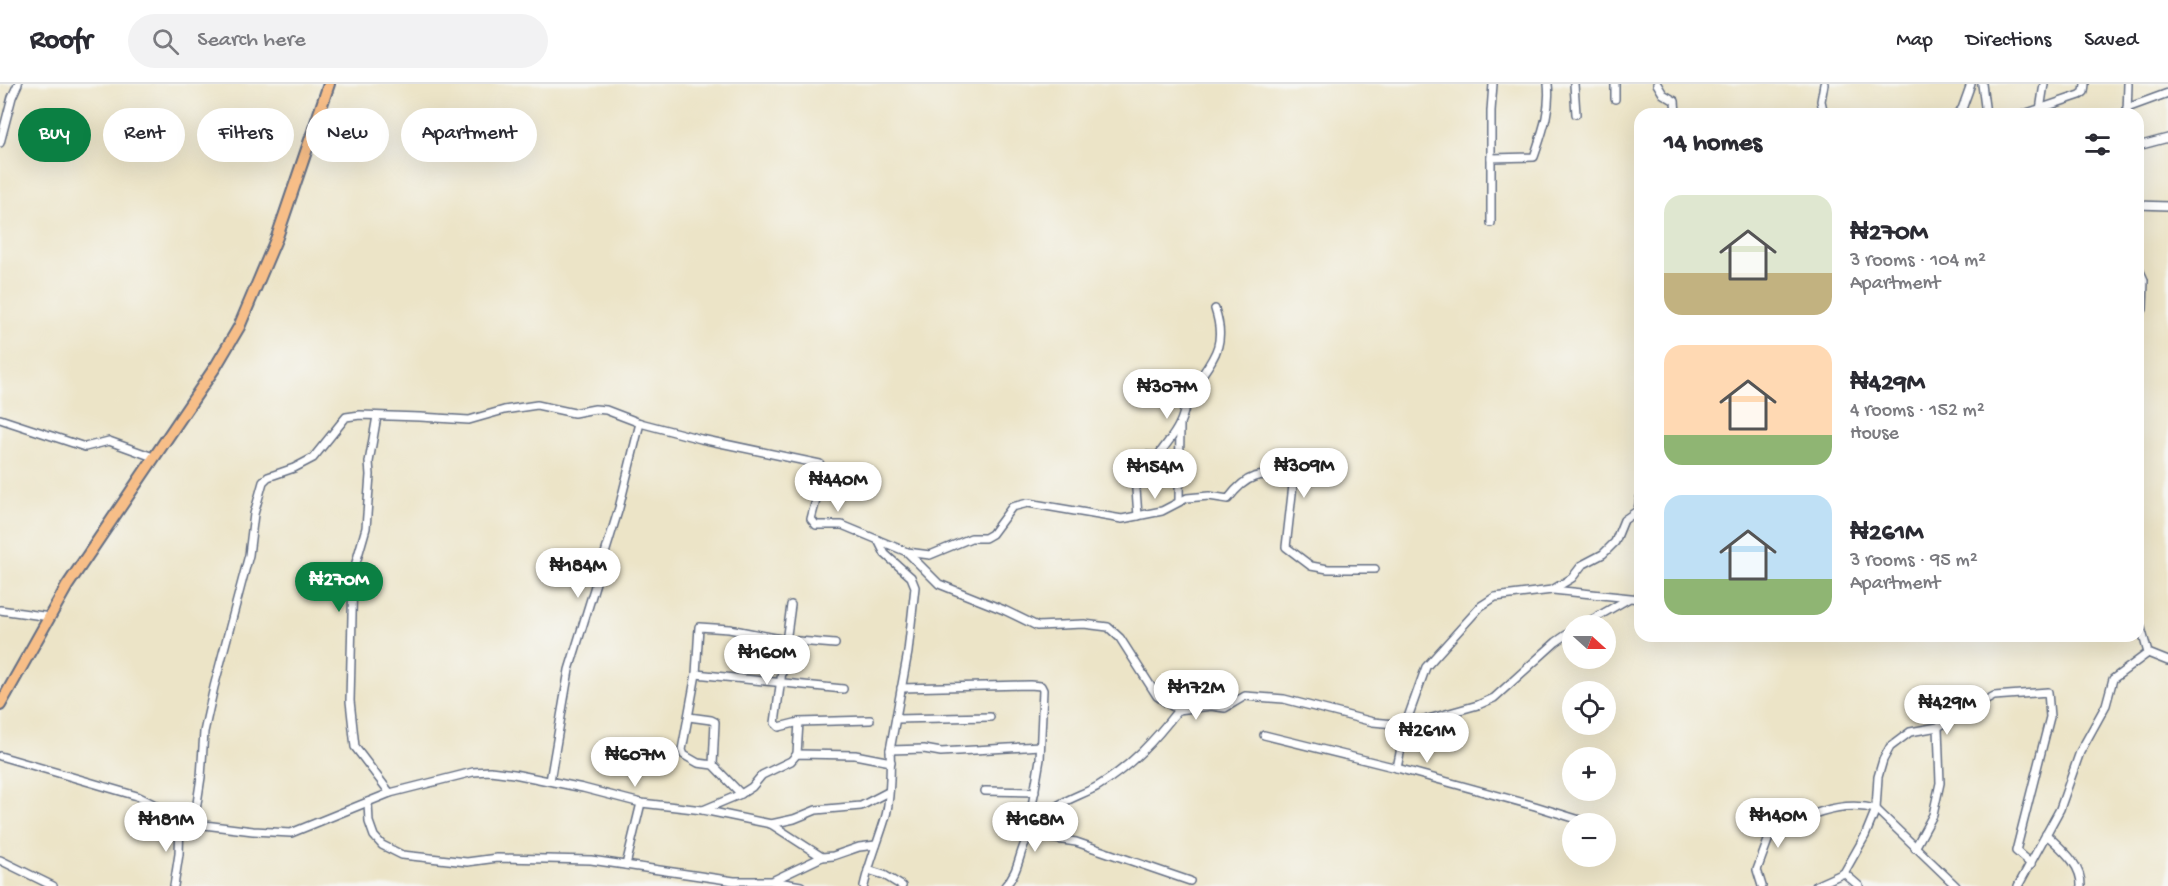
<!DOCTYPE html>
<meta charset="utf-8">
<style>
:root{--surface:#fff;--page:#f2f2f3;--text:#2b2b33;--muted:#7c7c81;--line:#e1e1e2;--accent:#0b8043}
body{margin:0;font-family:"Gochi Hand",sans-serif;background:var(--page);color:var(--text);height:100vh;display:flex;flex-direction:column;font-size:22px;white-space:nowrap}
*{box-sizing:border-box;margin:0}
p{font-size:20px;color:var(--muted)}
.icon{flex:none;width:33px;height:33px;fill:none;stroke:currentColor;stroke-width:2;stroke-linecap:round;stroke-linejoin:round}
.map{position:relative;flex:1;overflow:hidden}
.panel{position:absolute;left:1634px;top:24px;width:510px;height:534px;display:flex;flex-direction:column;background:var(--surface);border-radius:18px;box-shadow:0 6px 24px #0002}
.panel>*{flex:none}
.top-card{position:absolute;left:18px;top:24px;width:570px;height:54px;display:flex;gap:12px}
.needle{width:39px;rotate:111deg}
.fabs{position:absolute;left:1562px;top:531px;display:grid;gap:12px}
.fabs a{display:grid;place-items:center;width:54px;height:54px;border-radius:50%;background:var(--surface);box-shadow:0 6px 24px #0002;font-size:30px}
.price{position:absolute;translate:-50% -51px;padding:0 14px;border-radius:21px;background:#fff;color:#222;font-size:20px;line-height:39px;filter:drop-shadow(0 2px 3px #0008)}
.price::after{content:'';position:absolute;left:50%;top:36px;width:18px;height:14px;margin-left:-9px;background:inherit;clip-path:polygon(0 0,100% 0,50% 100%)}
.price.active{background:var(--accent);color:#fff}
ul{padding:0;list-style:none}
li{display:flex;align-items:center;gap:18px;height:150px;padding:0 30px}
li span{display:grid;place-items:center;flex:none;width:168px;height:120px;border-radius:18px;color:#555}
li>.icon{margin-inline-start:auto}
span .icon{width:72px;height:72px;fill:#fffc;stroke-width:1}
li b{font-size:26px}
h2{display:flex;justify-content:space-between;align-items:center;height:72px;padding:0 30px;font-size:26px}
.chip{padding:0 21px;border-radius:27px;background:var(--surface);box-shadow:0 6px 24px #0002;font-size:21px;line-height:54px}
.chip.active{background:var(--accent);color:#fff}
header{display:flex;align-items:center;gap:36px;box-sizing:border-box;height:84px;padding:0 30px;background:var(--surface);border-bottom:2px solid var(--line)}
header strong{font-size:28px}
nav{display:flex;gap:33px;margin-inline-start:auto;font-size:21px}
.search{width:420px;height:54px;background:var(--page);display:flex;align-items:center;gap:15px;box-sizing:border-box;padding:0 21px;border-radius:33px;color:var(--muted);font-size:22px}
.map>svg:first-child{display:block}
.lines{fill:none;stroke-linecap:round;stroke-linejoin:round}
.minor-casing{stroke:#646e83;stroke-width:10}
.primary-casing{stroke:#646e83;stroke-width:14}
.minor{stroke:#fff;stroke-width:7}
.primary{stroke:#f7be88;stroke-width:10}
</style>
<header>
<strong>Roofr</strong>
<div class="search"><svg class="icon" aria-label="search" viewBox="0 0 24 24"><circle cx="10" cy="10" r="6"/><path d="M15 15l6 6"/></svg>Search here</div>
<nav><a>Map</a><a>Directions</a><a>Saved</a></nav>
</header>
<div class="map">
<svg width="2168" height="802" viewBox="0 0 2168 802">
<rect width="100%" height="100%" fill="#f6f6f2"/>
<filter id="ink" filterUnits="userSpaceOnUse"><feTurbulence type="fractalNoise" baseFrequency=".0167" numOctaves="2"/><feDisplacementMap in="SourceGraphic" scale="12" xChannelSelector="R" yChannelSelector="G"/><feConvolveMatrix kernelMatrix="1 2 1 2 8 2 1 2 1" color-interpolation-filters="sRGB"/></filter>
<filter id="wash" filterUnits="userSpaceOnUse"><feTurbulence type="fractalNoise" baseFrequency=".008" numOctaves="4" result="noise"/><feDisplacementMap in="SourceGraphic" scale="24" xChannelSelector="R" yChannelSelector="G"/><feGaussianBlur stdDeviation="1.35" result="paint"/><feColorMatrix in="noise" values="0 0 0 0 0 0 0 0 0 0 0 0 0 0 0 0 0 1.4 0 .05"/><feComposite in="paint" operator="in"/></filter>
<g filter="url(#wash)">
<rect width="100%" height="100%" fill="#ece4c7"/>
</g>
<g filter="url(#ink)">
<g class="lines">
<defs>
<g id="minor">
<path d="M1574,0L1576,30"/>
<path d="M1615,0V15"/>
<path d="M1657,0L1663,10L1675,17L1676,30"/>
<path d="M1824,0L1821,17L1824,30"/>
<path d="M1982,0L1986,30"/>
<path d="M2127,24L2168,9"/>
<path d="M2040,26L2044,0"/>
<path d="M1956,30L1962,25L1971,0"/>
<path d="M2024,30L2080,11L2084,8L2085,0"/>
<path d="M2127,30L2128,0"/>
<path d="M0,59L12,13L18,0"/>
<path d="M2138,62L2168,54"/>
<path d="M1491,74L1534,73C1542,49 1551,26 1548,0"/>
<path d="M2138,121L2168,122"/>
<path d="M1491,139V27L1493,0"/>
<path d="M2138,183L2144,196L2143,225"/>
<path d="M377,332L369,378L370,391L366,444L353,489L350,617L355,663L390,709"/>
<path d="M0,335L85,363L109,357L153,373"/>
<path d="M1179,416L1180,341"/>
<path d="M1638,426L1640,414"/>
<path d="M1138,432L1135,392L1138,376L1144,371L1158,372C1165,361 1174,352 1179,341C1185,330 1185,317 1192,306C1211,276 1228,264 1215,225"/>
<path d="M907,468L939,500L1004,526L1037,542L1084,540L1108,543L1120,554L1157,612L1178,626"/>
<path d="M1553,506L1640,515"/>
<path d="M791,521L775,639L779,643L799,638L797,670"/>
<path d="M0,526L50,533"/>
<path d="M2138,533L2148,569L2168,577"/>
<path d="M1581,542L1628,515"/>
<path d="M696,590L843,605"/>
<path d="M901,604L1030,601L1041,602L1043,606L1040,675L1029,740L1030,751L1076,758L1190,797"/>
<path d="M689,633L711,636L715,638L713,681"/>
<path d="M896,635L990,633"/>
<path d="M799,638L870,636"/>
<path d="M1264,651L1397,684L1535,722L1583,737"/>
<path d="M890,666L924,665L941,668L1040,662"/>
<path d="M0,672L137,712L165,726L180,738L253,747L291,749L390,709L473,688L490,687L514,690L583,704L641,719L703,726L771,740L794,735L816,726L861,722L888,708"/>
<path d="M1397,684L1406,639L1426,583L1481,522L1495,513L1552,506L1572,494L1582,481L1603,470L1615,458L1624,436L1640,425"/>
<path d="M550,697L569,586L619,424L640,339"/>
<path d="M985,707L1035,708"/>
<path d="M741,710L713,681L698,679L684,671L682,666L696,590L699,543L729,545L786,556L835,560"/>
<path d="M368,718L369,738L374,752L382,761L402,771L467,778L497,774L591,776L734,797H772L801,802"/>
<path d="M703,726L741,710L752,703L762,691L791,677L797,670L855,671L891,678"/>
<path d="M194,739L201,693L204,648L214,603L249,471L254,430L263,398L268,393L294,384L313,374L346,333L360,331L420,333L469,336L504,326L537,321L574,329L595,325L606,326L640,339L701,355L820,380L823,390L811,435L816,441H842L907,468L930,471L971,454H985L992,450L1012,423L1028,419L1122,435L1162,427L1187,414L1209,412L1228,415C1247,390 1259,388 1289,394L1293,401L1286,463L1311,482L1328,485H1375"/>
<path d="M771,740L822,773"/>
<path d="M2046,750C2060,764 2082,780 2081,802"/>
<path d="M1915,764L1933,731L1940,699L1938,643"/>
<path d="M0,776L53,802"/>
<path d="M626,781L641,719"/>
<path d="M868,786L884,791L902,802"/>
<path d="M1844,789L1859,802"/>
<path d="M772,797L822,773L833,772L859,763L876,761"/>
<path d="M174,802L179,770L180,738"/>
<path d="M864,802C869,779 878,758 885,735C890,720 891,682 890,666L908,568L915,503L911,493L885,470L878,456"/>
<path d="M1005,802C1017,790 1018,776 1024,761C1030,748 1043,734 1053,725C1062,717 1086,709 1098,702C1131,682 1155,656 1178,626L1211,622L1225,624L1245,612L1284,615L1373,638L1394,640L1421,637L1478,621L1494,614L1556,558L1572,547"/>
<path d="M1762,802L1757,786L1770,751C1804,733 1838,715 1876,725L1956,802"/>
<path d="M1815,802L1844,789L1865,752L1876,725L1878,693L1883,676L1890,663L1910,648L1938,643L1994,612L2048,608L2050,633L2016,767L2031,780"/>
<path d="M2018,802L2060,725L2080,668L2106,621L2113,595L2148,569"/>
</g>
<path id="primary" d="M0,621L67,502L216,282L239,243L277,153L329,0"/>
</defs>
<use href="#minor" class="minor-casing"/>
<use href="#primary" class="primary-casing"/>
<use href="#minor" class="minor"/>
<use href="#primary" class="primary"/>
</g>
</g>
</svg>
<div class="fabs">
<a><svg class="needle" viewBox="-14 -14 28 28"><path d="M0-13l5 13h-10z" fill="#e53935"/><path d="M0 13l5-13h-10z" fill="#7c7c81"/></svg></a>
<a><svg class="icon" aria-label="locate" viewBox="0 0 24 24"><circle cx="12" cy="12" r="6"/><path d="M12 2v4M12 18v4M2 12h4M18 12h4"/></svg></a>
<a>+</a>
<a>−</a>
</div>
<b class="price" style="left:1167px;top:336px">₦307M</b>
<b class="price" style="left:1304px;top:415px">₦309M</b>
<b class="price" style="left:1155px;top:416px">₦154M</b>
<b class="price" style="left:838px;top:429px">₦440M</b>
<b class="price" style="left:578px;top:515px">₦184M</b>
<b class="price active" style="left:339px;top:529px">₦270M</b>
<b class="price" style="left:767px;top:602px">₦160M</b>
<b class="price" style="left:1196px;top:637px">₦172M</b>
<b class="price" style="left:1947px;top:652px">₦429M</b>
<b class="price" style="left:1427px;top:680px">₦261M</b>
<b class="price" style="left:635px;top:704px">₦607M</b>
<b class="price" style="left:1778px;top:765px">₦140M</b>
<b class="price" style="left:166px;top:769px">₦181M</b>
<b class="price" style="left:1035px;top:769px">₦168M</b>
<div class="top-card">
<a class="chip active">Buy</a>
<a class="chip">Rent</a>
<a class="chip">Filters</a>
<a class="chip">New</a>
<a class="chip">Apartment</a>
</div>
<section class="panel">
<h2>14 homes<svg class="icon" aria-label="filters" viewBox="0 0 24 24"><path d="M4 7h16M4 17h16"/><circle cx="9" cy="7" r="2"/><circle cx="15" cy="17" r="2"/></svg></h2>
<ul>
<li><span style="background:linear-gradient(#dfe7d0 65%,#c2b280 0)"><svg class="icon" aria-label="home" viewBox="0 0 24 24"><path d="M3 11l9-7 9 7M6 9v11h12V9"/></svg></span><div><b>₦270M</b><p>3 rooms · 104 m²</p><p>Apartment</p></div></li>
<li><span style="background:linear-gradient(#ffd9b3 75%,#8fb573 0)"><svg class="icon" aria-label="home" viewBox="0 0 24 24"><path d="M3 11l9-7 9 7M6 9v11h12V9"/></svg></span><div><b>₦429M</b><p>4 rooms · 152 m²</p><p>House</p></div></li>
<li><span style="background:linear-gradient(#bfe0f5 70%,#8fb573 0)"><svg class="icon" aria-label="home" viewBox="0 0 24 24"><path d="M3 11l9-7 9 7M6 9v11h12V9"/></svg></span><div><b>₦261M</b><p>3 rooms · 95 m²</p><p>Apartment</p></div></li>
</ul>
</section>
</div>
